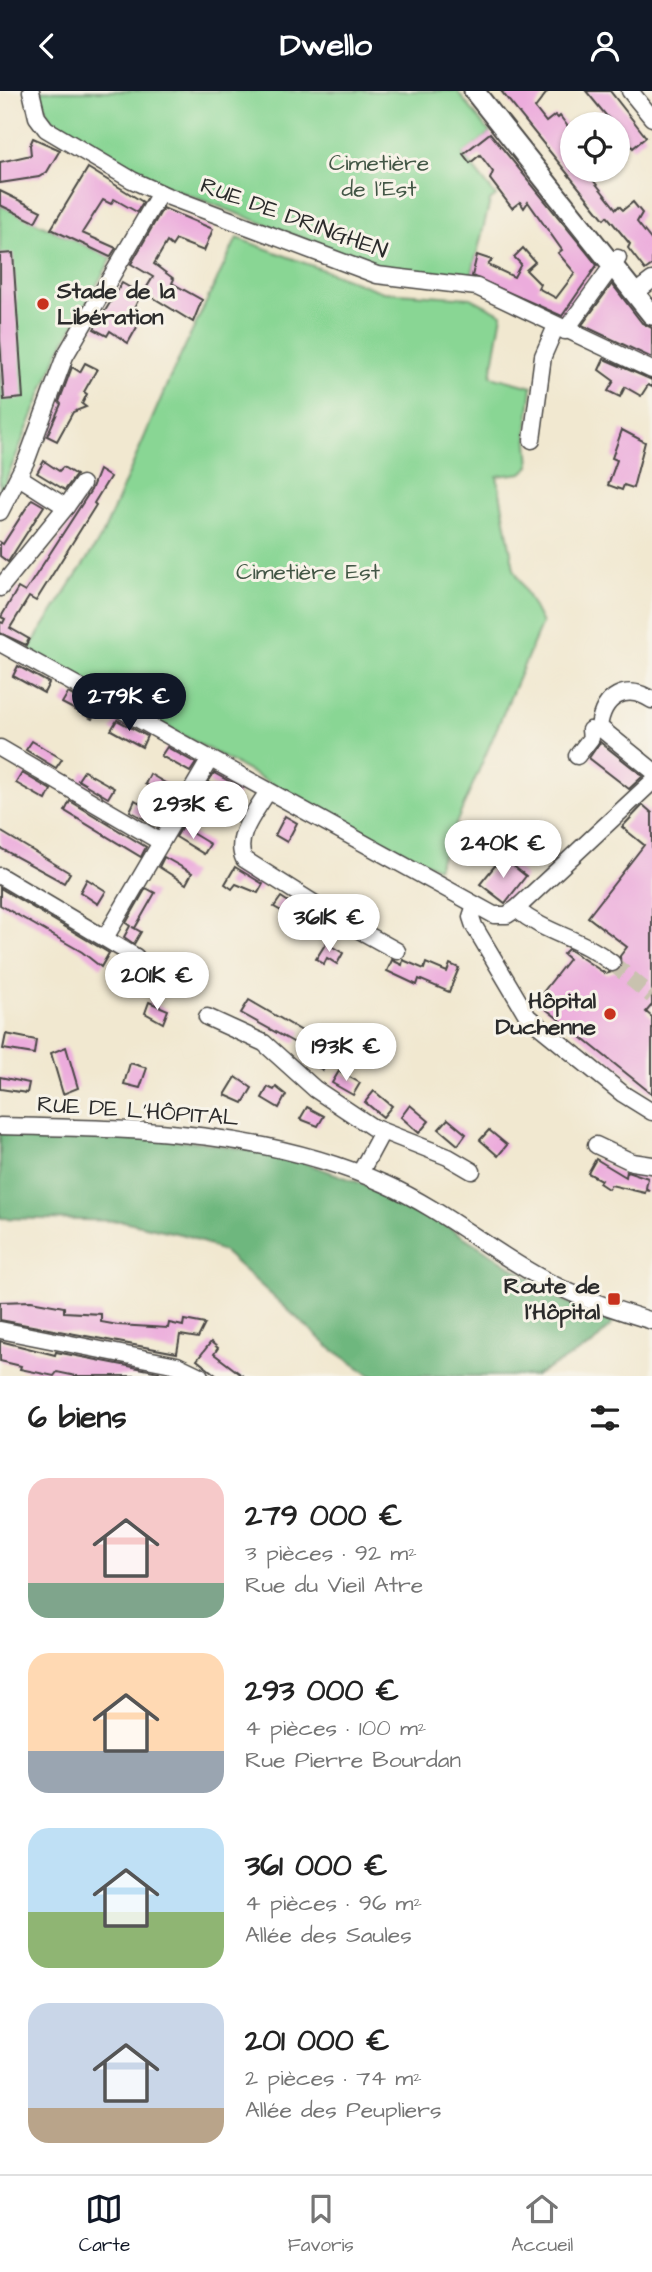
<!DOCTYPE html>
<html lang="fr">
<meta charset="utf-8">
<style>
:root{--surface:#fff;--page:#f6f6f6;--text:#222;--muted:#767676;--line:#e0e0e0;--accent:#111827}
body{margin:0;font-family:"Architects Daughter",sans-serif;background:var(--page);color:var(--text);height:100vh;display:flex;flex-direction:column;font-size:26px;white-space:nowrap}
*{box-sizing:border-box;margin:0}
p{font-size:23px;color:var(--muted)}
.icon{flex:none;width:38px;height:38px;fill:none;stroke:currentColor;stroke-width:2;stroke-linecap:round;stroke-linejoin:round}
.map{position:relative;height:1285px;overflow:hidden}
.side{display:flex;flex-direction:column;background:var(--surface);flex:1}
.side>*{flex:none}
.controls{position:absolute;left:560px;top:21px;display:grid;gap:14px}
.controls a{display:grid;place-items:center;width:70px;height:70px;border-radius:50%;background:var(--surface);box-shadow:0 2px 5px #0004;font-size:35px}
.price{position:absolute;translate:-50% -60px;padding:0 16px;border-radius:24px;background:#fff;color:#222;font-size:23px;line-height:46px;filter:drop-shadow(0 2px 4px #0008)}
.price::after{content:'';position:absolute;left:50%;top:42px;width:21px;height:16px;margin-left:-10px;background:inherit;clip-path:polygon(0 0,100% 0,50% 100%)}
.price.active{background:var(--accent);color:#fff}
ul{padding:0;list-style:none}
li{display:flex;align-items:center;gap:21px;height:175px;padding:0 28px}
li span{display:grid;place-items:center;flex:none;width:196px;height:140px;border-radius:21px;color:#555}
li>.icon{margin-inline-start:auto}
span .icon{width:84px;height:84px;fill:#fffc;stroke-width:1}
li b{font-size:30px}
h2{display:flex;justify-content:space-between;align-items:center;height:84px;padding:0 28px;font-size:30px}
header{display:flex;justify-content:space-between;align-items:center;height:91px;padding:0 28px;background:var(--accent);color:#fff;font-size:32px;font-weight:800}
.tab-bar{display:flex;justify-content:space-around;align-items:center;height:98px;border-top:2px solid var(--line);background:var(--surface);font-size:19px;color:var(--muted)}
.tab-bar a{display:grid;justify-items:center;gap:4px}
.tab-bar .active{color:var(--accent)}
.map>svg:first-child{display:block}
.green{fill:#89d694;stroke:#5a8060;stroke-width:2}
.forest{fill:#6eb77e;stroke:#4c7154;stroke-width:2}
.building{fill:#ecacdc}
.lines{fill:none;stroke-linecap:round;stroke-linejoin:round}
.minor-tunnel{stroke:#c9c2af;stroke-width:16;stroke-dasharray:16 8;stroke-linecap:butt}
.minor-casing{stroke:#494744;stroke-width:19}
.major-casing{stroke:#494744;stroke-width:23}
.minor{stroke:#fff;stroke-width:16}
.major{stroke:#fff;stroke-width:19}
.poi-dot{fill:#c8321e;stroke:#f7f3e8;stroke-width:2.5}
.labels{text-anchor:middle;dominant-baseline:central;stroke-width:6;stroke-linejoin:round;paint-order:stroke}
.park-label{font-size:23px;fill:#425645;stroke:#f7f3e8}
.street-label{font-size:23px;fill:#2b2b2b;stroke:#f7f3e8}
.poi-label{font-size:23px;font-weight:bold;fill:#2b2b2b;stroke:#f7f3e8;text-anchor:end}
</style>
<header><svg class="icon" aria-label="back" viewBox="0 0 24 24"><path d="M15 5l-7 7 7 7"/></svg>Dwello<svg class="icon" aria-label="person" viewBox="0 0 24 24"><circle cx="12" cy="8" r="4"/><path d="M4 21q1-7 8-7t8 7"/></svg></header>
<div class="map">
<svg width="652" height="1285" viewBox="0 0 652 1285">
<rect width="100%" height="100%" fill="#f7f3e8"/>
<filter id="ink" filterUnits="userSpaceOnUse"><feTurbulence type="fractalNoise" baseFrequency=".0143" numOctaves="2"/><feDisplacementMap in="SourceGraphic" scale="14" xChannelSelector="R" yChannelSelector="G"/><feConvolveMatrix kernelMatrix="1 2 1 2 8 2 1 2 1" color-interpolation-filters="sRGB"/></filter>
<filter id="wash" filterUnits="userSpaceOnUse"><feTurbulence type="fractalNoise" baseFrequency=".00686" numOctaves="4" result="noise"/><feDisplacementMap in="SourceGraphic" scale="28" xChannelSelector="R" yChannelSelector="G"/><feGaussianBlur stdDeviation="1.57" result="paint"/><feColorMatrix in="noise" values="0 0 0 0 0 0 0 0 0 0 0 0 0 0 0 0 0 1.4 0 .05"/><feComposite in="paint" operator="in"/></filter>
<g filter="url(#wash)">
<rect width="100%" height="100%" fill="#f1e8d0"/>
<g class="green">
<path d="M39,0H457L490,42L463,64L496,105L490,110L471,187L385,179L145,87L57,33L49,25Z"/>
<path d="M0,114L112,167L59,260L0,404Z"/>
<path d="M237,147L383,201L471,207L502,223L491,285L532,296L527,339L530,375L522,382L497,385L514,478L542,532L437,777L290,703L28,559L102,445L168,291Z"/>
</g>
<path class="forest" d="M0,1042L86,1043L201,1051L289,1066L404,1108L567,1211L616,1229L592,1254L535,1285H372L329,1256L224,1161L189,1145L123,1130L0,1127Z"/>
<g id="blocks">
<g class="building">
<path d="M501,0H548L535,17L546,31L555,24L558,27L560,25L572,41V79H585L616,118L619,115L623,119L633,111L642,122L637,131L652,150V174L645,179L628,157L630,153L607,125L604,128Z"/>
<path d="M586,0H610L646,46L633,57L618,39V33H613Z"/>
<path d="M490,42L597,174L562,225L472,185L477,164L492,169L488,174L514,186L521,173L514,166L523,157L535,171L526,179L540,193L538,197L556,207L575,182L558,162L562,159L528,111L524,117L520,111L512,117L490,88L493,81L480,64L470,72L463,63Z"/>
<path d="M33,47L60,59L47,81L39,86L0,92V71L31,64L30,54Z"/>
<path d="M88,77L143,111L137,121L114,108L111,113L103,109L82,142L116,157L110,166L51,138Z"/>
<path d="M0,100L41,120L35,131L0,114Z"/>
<path d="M163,117L213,138L204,160L176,149L172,155L167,151L154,173L174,188L172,192L202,209L193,231L144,201L153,186L131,173Z"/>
<path d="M13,162L23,307L4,309L0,249V163Z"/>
<path d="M122,192L141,203L131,224L141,229L128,252L110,240L107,245L94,238Z"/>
<path d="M612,193L642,232L652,237V267L582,234Z"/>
<path d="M604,268L652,289V296L648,294L641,305L625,296L620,306L608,300L614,290L599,279Z"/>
<path d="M85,272L97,278L84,301L87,303L82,313L86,316L73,321L57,350L47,345L61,313L59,311L72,276L80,281Z"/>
<path d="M622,339L645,351L633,397L624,394L622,399L608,394L617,369L612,367Z"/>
<path d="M44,370L59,380L63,376L76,384L65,399L37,382Z"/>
<path d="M99,379L110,386L94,412L96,414L39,505L36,510L29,506L10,537L29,548L26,554L0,542V531L3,532L5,528L1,526L18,497L25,501L91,399Z"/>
<path d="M32,408L44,415L8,471L0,465V451L3,453Z"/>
<path d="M18,575L49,592L44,602L13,585Z"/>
<path d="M68,602L98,618L92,628L62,612Z"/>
<path d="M117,629L147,645L142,656L111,639Z"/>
<path d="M32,650L62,668L56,677L26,659Z"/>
<path d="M600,651L643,685L629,698L589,667Z"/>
<path d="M167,656L196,672L190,681L161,665Z"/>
<path d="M84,680L114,697L108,707L78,689Z"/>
<path d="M22,682L51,699L46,709L16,692Z"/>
<path d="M214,682L241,697L236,708L208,691Z"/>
<path d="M150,683L179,700L174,709L145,693Z"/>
<path d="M135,709L164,726L158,736L130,720Z"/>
<path d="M70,710L146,756L141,766L65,720Z"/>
<path d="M197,710L226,725L220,735L192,719Z"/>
<path d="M643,714L652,722V914L646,921L652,926V1003L536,910L569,868L563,863L568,858L606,883L621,878L620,865L627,856L588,826L644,754L622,736Z"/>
<path d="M285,725L297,732L287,751L275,744Z"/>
<path d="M182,736L210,753L204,763L176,746Z"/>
<path d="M0,740L70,782L64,792L0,757Z"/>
<path d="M164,766L192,782L186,793L159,776Z"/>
<path d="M502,766L526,785L505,812L480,793Z"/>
<path d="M235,776L263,793L258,802L236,793L232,798L225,793Z"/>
<path d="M87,788L106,800L98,813L80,801Z"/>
<path d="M0,797L109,862L101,876L82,861L0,814Z"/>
<path d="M146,797L155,802L135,837L132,836L141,841L134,853L124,846L130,835L126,832Z"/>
<path d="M281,806L308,824L297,842L289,837L292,832L281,825L283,821L274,816Z"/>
<path d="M326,852L343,862L337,873L327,867L324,873L316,868Z"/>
<path d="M392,869L402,874L403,869L424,878L426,872L447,881L450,873L459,877L449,901L419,888L417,894L387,880Z"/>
<path d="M249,909L302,940L295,952L241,922Z"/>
<path d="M149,911L168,919L163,932L145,922Z"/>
<path d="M6,943L36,949L34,963L3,958Z"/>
<path d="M309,955L330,966L323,979L303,967Z"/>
<path d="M66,956L78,997L63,1003L51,962Z"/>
<path d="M130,972L147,977L140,997L124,993Z"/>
<path d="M339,980L360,992L353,1004L332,992Z"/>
<path d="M0,986L29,992L27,1002L0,998Z"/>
<path d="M236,986L252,997L243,1012L225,1004Z"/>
<path d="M268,996L274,999L276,996L286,1004L279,1017L262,1007Z"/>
<path d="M374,1000L392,1015L383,1026L365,1011Z"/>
<path d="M410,1014L429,1030L419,1042L401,1026Z"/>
<path d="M307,1016L324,1025L318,1035L300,1028Z"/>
<path d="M448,1028L466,1043L458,1054L439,1038Z"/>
<path d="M489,1039L507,1054L498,1065L480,1049Z"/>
<path d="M596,1068L626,1086L627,1080L648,1087L646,1097L650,1100L646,1099L645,1102L611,1094L608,1098L599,1092L601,1089L588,1082Z"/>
<path d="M31,1210L64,1216V1221L101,1223V1231L118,1234L168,1237L169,1232L183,1235L184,1229L205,1233L198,1247L180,1244L177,1262L0,1229V1211Z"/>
<path d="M0,1250L55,1264L56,1261L159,1281V1285H76L57,1281L54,1285L20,1278L21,1275L0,1270Z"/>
<path d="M211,1251L218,1257L214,1263L243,1285H217L197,1269Z"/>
</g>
</g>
</g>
<g filter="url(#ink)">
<use href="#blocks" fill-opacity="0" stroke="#494744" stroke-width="2"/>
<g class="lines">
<path class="minor-tunnel" d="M612,872L652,905"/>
<defs>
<g id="minor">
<path d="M31,0L37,26L46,38L132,89L167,105L377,184L477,196L652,279"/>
<path d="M630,0L652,27"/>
<path d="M635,202L652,189"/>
<path d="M565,240L618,167"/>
<path d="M532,349L543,265L556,235"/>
<path d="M66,416L82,393"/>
<path d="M0,421L27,368L65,265L160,102"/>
<path d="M0,497L66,416L19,386"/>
<path d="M0,552L494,824H507L516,818L652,691"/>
<path d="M599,636C603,605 626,592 652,609"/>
<path d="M599,636L652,679"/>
<path d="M0,657L161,751"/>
<path d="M577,665L591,647L590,639"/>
<path d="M268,700C257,719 233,746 244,768L339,828L397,860"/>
<path d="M0,785L136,866"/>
<path d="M475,814L471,826L474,835L528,926L623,1003L652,1021"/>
<path d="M516,818C549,845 578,845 612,872"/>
<path d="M105,847L210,668"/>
<path d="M207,926L264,952L315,998L372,1036L448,1066L472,1080"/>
<path d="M0,1035C132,1038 262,1038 385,1093C439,1117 483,1154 534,1183C571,1205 611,1217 652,1230"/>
<path d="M596,1054L632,1071L652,1074"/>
<path d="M360,1082L382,1041"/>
<path d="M0,1239L177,1274L200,1285"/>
</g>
<path id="major" d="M474,0L652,224"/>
</defs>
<use href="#minor" class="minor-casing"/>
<use href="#major" class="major-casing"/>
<use href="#minor" class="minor"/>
<use href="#major" class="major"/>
</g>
</g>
<g class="poi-dot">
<circle cx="43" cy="213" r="7"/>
<circle cx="610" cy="923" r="7"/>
<rect x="607" y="1201" width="14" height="14" rx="3.5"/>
</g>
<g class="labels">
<g class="park-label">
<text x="379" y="72">Cimetière<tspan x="379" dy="26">de l'Est</tspan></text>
<text x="308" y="481">Cimetière Est</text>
</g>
<g class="street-label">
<text transform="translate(294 127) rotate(20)">RUE DE DRINGHEN</text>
<text transform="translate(138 1020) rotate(4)">RUE DE L'HÔPITAL</text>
</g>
<g class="poi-label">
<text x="57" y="200" text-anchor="start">Stade de la<tspan x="57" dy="26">Libération</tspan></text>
<text x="596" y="910">Hôpital<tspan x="596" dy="26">Duchenne</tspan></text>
<text x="600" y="1195">Route de<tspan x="600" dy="26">l'Hôpital</tspan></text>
</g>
</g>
</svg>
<div class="controls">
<a><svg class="icon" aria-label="locate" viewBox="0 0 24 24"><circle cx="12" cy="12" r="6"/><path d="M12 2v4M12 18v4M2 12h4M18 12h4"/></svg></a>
</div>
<b class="price active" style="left:129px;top:642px">279K €</b>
<b class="price" style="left:193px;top:750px">293K €</b>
<b class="price" style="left:503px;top:789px">240K €</b>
<b class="price" style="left:329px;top:863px">361K €</b>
<b class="price" style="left:157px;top:921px">201K €</b>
<b class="price" style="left:346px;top:992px">193K €</b>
</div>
<section class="side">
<h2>6 biens<svg class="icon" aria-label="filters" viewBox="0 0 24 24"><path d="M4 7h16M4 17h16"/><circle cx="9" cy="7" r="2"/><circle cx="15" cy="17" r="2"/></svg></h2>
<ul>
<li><span style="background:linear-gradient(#f6c9c9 75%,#7fa58c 0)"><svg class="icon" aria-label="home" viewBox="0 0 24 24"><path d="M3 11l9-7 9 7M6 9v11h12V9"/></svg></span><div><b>279 000 €</b><p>3 pièces · 92 m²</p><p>Rue du Vieil Atre</p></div></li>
<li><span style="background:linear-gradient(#ffd9b3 70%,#9aa5b1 0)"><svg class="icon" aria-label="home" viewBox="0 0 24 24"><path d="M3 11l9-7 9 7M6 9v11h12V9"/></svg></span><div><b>293 000 €</b><p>4 pièces · 100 m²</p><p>Rue Pierre Bourdan</p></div></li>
<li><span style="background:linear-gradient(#bfe0f5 60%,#8fb573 0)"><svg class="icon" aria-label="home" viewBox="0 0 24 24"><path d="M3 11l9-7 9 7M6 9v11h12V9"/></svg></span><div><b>361 000 €</b><p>4 pièces · 96 m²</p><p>Allée des Saules</p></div></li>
<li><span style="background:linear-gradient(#c9d6e8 75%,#b9a48a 0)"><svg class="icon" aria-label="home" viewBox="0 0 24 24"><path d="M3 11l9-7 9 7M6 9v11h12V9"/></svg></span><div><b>201 000 €</b><p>2 pièces · 74 m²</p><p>Allée des Peupliers</p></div></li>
</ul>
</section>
<nav class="tab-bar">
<a class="active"><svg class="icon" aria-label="map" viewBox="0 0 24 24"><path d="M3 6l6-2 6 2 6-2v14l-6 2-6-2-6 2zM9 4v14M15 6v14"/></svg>Carte</a>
<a><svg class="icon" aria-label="saved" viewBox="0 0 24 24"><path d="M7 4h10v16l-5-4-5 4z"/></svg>Favoris</a>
<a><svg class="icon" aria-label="home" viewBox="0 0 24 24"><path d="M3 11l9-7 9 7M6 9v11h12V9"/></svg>Accueil</a>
</nav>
